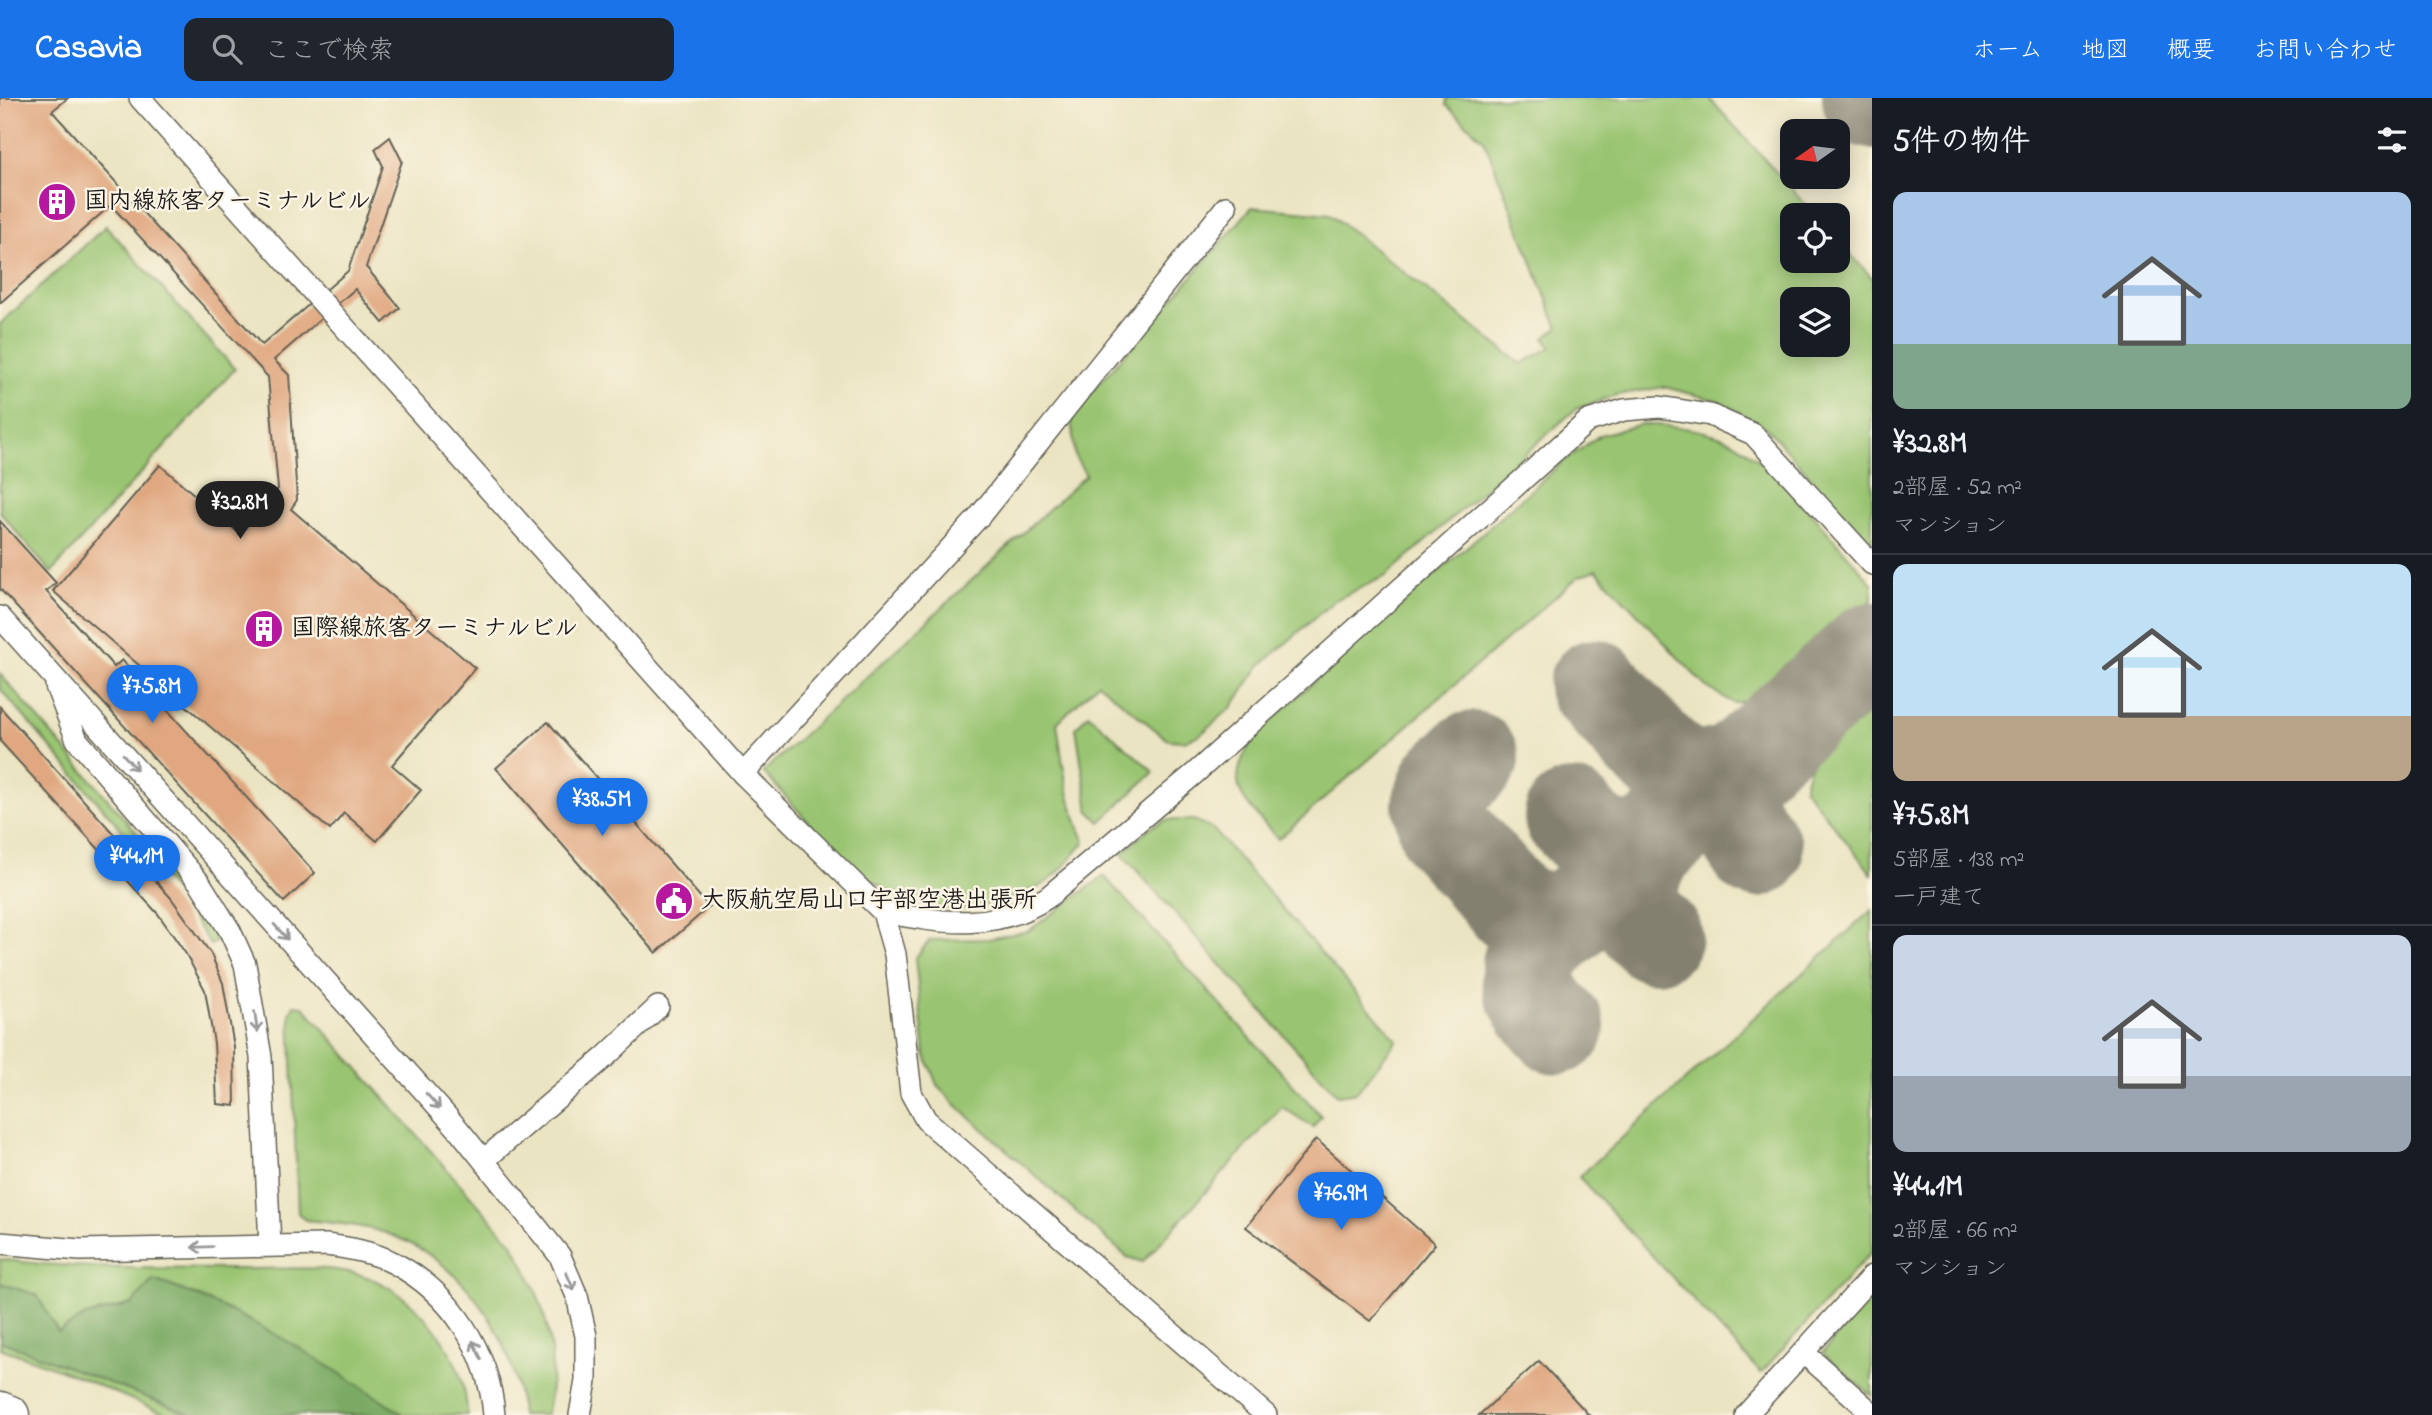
<!DOCTYPE html>
<html lang="ja">
<meta charset="utf-8">
<style>
:root{--surface:#171b24;--page:#20242c;--text:#f1f3f6;--muted:#9ea1a6;--line:#363941;--accent:#1a73e8}
body{margin:0;font-family:"Indie Flower","Klee One",sans-serif;background:var(--page);color:var(--text);height:100vh;display:flex;flex-direction:column;font-size:26px;white-space:nowrap}
*{box-sizing:border-box;margin:0}
p{font-size:23px;color:var(--muted)}
.icon{flex:none;width:38px;height:38px;fill:none;stroke:currentColor;stroke-width:2;stroke-linecap:round;stroke-linejoin:round}
.map{position:relative;flex:1;overflow:hidden}
.details{display:flex;flex-direction:column;background:var(--surface);width:560px}
.details>*{flex:none}
.needle{width:46px;rotate:256deg}
.fabs{position:absolute;left:1780px;top:21px;display:grid;gap:14px}
.fabs a{display:grid;place-items:center;width:70px;height:70px;border-radius:14px;background:var(--surface);box-shadow:0 4px 18px #0003;font-size:35px}
.price{position:absolute;translate:-50% -60px;padding:0 16px;border-radius:24px;background:var(--accent);color:#fff;font-size:23px;line-height:46px;filter:drop-shadow(0 2px 4px #0008)}
.price::after{content:'';position:absolute;left:50%;top:42px;width:21px;height:16px;margin-left:-10px;background:inherit;clip-path:polygon(0 0,100% 0,50% 100%)}
.price.active{background:#222;color:#fff}
ul{padding:0;list-style:none}
li{display:grid;align-content:center;gap:14px;height:371px;padding:0 21px}
li+li{border-top:2px solid var(--line)}
li span{display:grid;place-items:center;height:217px;border-radius:14px;color:#555}
li>.icon{margin-inline-start:auto}
span .icon{width:126px;height:126px;fill:#fffc;stroke-width:1}
li b{font-size:30px}
h2{display:flex;justify-content:space-between;align-items:center;height:84px;padding:0 21px;font-size:30px}
header{display:flex;align-items:center;gap:42px;box-sizing:border-box;height:98px;padding:0 35px;background:var(--accent);color:#fff}
header strong{font-size:33px}
nav{display:flex;gap:38px;margin-inline-start:auto;font-size:24px}
.search{width:490px;height:63px;background:var(--page);display:flex;align-items:center;gap:18px;box-sizing:border-box;padding:0 24px;border-radius:14px;color:var(--muted);font-size:26px}
main{display:flex;flex:1;min-height:0}
.map>svg:first-child{display:block}
.green{fill:#99c471;stroke:#5a7046;stroke-width:2;fill-rule:evenodd}
.forest{fill:#7aaa63;stroke:#4b6340;stroke-width:2}
.lines{fill:none;stroke-linecap:round;stroke-linejoin:round}
.taxiway{stroke:#84806f;stroke-width:94}
.building{fill:#e0a780}
.service-casing{stroke:#646256;stroke-width:24}
.secondary-casing{stroke:#646256;stroke-width:41}
.service{stroke:#fff;stroke-width:21}
.secondary{stroke:#fff;stroke-width:38}
.oneway{stroke:#999}
.labels{text-anchor:middle;dominant-baseline:central;stroke-width:5;stroke-linejoin:round;paint-order:stroke}
.poi-label{font-size:24px;font-weight:bold;fill:#1c1c1c;stroke:#fcf5e5;text-anchor:start}
</style>
<header>
<strong>Casavia</strong>
<div class="search"><svg class="icon" aria-label="search" viewBox="0 0 24 24"><circle cx="10" cy="10" r="6"/><path d="M15 15l6 6"/></svg>ここで検索</div>
<nav><a>ホーム</a><a>地図</a><a>概要</a><a>お問い合わせ</a></nav>
</header>
<main>
<div class="map">
<svg width="1872" height="1317" viewBox="0 0 1872 1317">
<rect width="100%" height="100%" fill="#fcf5e5"/>
<filter id="ink" filterUnits="userSpaceOnUse"><feTurbulence type="fractalNoise" baseFrequency=".0143" numOctaves="2"/><feDisplacementMap in="SourceGraphic" scale="14" xChannelSelector="R" yChannelSelector="G"/><feConvolveMatrix kernelMatrix="1 2 1 2 8 2 1 2 1" color-interpolation-filters="sRGB"/></filter>
<filter id="wash" filterUnits="userSpaceOnUse"><feTurbulence type="fractalNoise" baseFrequency=".00686" numOctaves="4" result="noise"/><feDisplacementMap in="SourceGraphic" scale="28" xChannelSelector="R" yChannelSelector="G"/><feGaussianBlur stdDeviation="1.57" result="paint"/><feColorMatrix in="noise" values="0 0 0 0 0 0 0 0 0 0 0 0 0 0 0 0 0 1.4 0 .05"/><feComposite in="paint" operator="in"/></filter>
<g filter="url(#wash)">
<rect width="100%" height="100%" fill="#ebe4c2"/>
<g class="green">
<path d="M1447,0H1709L1815,117H1792V163H1838V142L1872,180V449L1767,330L1719,303L1664,289L1617,297L1576,311L1386,478L1335,502L1260,568L1232,609L1200,637L1184,643L1168,642L1098,585L1057,625C1063,667 1067,706 1085,744C1073,757 1059,777 1044,786C1034,793 1020,796 1009,800C896,844 831,746 763,674L1086,377L1075,359L1071,318L1252,109L1330,116L1521,266L1551,249L1544,240L1558,230L1484,42L1446,7ZM1792,201H1838V247H1792Z"/>
<path d="M106,128L235,271L51,475L0,414V226Z"/>
<path d="M1642,326C1671,328 1700,330 1727,341C1769,359 1839,449 1872,485V502L1750,602L1733,605L1705,588L1596,472L1578,479L1278,741C1240,697 1222,691 1256,635L1564,363L1600,337Z"/>
<path d="M0,576L189,795L221,841L210,847L179,798L0,591Z"/>
<path d="M1872,605V776L1804,690C1807,653 1846,629 1872,605Z"/>
<path d="M1088,616L1154,674L1100,724L1089,713L1076,630Z"/>
<path d="M1165,722H1194L1213,731L1397,942L1357,994L1337,997L1122,756L1148,731Z"/>
<path d="M1104,778L1321,1018L1313,1029L1282,1009L1143,1164L1127,1159L957,1008L937,987L925,956L915,860L930,842L988,841L1028,833Z"/>
<path d="M1872,812V1153L1761,1275L1579,1079Z"/>
<path d="M294,907L303,908L512,1145C544,1200 562,1254 546,1317H521C515,1240 467,1168 394,1138C366,1127 335,1125 305,1122L298,1115L290,915Z"/>
<path d="M0,1161C83,1173 166,1170 250,1171C285,1171 327,1167 361,1177C417,1194 467,1258 467,1317H168L69,1275L0,1250Z"/>
<path d="M1872,1198V1298L1822,1255Z"/>
</g>
<path class="forest" d="M153,1182C242,1210 326,1265 404,1317H192L0,1243V1185L37,1197L58,1234L86,1218L132,1206Z"/>
<g class="lines">
<g class="taxiway">
<path d="M1869,0L1872,4"/>
<path d="M1595,588C1613,607 1665,671 1686,677C1703,683 1719,676 1735,672"/>
<path d="M1472,660L1447,684L1439,706L1446,733L1512,808L1537,820H1567"/>
<path d="M1735,672C1724,713 1735,719 1756,753"/>
<path d="M1571,719L1593,741L1622,753L1651,746"/>
<path d="M1651,746C1627,784 1620,804 1655,838"/>
<path d="M1558,929C1543,914 1523,890 1529,866C1531,858 1539,849 1543,842L1872,551"/>
</g>
</g>
<g id="blocks">
<g class="building">
<path d="M0,0H68L52,13L262,247L348,173L383,68L375,51L390,39L402,63L366,169L400,210L383,225L355,191L274,262L289,277L297,402L291,411L475,570L392,667L421,692L377,743L344,715L330,732L53,493L160,367L240,436L278,391L268,279L111,107L0,205Z"/>
<path d="M0,423L56,485L46,493L114,569L122,562L315,775L284,804L0,491Z"/>
<path d="M0,609L171,800L211,856L223,885L234,949L235,1008L217,1006L214,945L205,892L186,856L158,816L0,643Z"/>
<path d="M548,624L709,809L656,855L496,670Z"/>
<path d="M1316,1041L1435,1146L1370,1223L1246,1129Z"/>
<path d="M1539,1263L1589,1317H1479Z"/>
</g>
</g>
</g>
<g filter="url(#ink)">
<use href="#blocks" fill-opacity="0" stroke="#646256" stroke-width="2"/>
<g class="lines">
<defs>
<g id="service">
<path d="M140,0L743,676"/>
<path d="M1226,109L978,420L743,676L883,814L895,856L911,995L926,1022L1266,1317"/>
<path d="M0,519L459,1032L560,1158L577,1198L586,1238V1283L580,1317"/>
<path d="M56,588L77,642L200,785L230,833L245,866L261,959L270,1147"/>
<path d="M883,814C942,825 996,834 1048,799L1194,676L1588,323L1624,312L1659,309L1710,317L1753,336L1872,466"/>
<path d="M484,1062L605,959L658,909"/>
<path d="M0,1145L80,1152L326,1147C349,1150 373,1154 394,1165C451,1195 489,1253 494,1317"/>
<path d="M1804,1255L1872,1315"/>
<path d="M1746,1317L1872,1178"/>
</g>
<path id="secondary" d="M0,1313L10,1317"/>
</defs>
<use href="#service" class="service-casing"/>
<use href="#secondary" class="secondary-casing"/>
<use href="#service" class="service"/>
<use href="#secondary" class="secondary"/>
</g>
<defs><path id="oneway-shaft" d="M-6 0H5M1.5-3L5.5 0L1.5 3" fill="none" stroke-width="1.6" stroke-linecap="round" stroke-linejoin="round" transform="scale(1.75)"/></defs>
<g class="oneway">
<use href="#oneway-shaft" transform="translate(130 664) rotate(48)"/>
<use href="#oneway-shaft" transform="translate(281 834) rotate(48)"/>
<use href="#oneway-shaft" transform="translate(256 924) rotate(82)"/>
<use href="#oneway-shaft" transform="translate(433 1003) rotate(48)"/>
<use href="#oneway-shaft" transform="translate(202 1149) rotate(178)"/>
<use href="#oneway-shaft" transform="translate(570 1183) rotate(67)"/>
<use href="#oneway-shaft" transform="translate(477 1252) rotate(-116)"/>
</g>
</g>
<defs>
<symbol id="building-disc" viewBox="-11 -11 22 22"><circle r="9.5" fill="#b5179e" stroke="#fcf5e5"/><path d="M-4-6H4V6H1V3H-1V6H-4ZM-2.5-4.3h1.7v1.8h-1.7ZM.8-4.3h1.7v1.8H.8ZM-2.5-1h1.7V.8h-1.7ZM.8-1h1.7V.8H.8Z" fill="#fff"/></symbol>
<symbol id="civic-disc" viewBox="-11 -11 22 22"><circle r="9.5" fill="#b5179e" stroke="#fcf5e5"/><path d="M-.6-6.5H3V-4.5H.6V-3L4-1V1h2V6H-6V1h2V-1L-.6-3ZM-1.2 2.5V6h2.4V2.5Z" fill="#fff"/></symbol>
</defs>
<g fill-rule="evenodd">
<use href="#building-disc" x="35" y="82" width="44" height="44"/>
<use href="#building-disc" x="242" y="509" width="44" height="44"/>
<use href="#civic-disc" x="652" y="781" width="44" height="44"/>
</g>
<g class="labels">
<g class="poi-label">
<text x="84" y="104">国内線旅客ターミナルビル</text>
<text x="291" y="531">国際線旅客ターミナルビル</text>
<text x="701" y="803">大阪航空局山口宇部空港出張所</text>
</g>
</g>
</svg>
<div class="fabs">
<a><svg class="needle" viewBox="-14 -14 28 28"><path d="M0-13l5 13h-10z" fill="#e53935"/><path d="M0 13l5-13h-10z" fill="#9ea1a6"/></svg></a>
<a><svg class="icon" aria-label="locate" viewBox="0 0 24 24"><circle cx="12" cy="12" r="6"/><path d="M12 2v4M12 18v4M2 12h4M18 12h4"/></svg></a>
<a><svg class="icon" aria-label="layers" viewBox="0 0 24 24"><path d="M12 4l9 5-9 5-9-5zM3 14l9 5 9-5"/></svg></a>
</div>
<b class="price active" style="left:240px;top:443px">¥32.8M</b>
<b class="price" style="left:152px;top:627px">¥75.8M</b>
<b class="price" style="left:602px;top:740px">¥38.5M</b>
<b class="price" style="left:137px;top:797px">¥44.1M</b>
<b class="price" style="left:1341px;top:1134px">¥76.9M</b>
</div>
<section class="details">
<h2>5件の物件<svg class="icon" aria-label="filters" viewBox="0 0 24 24"><path d="M4 7h16M4 17h16"/><circle cx="9" cy="7" r="2"/><circle cx="15" cy="17" r="2"/></svg></h2>
<ul>
<li><span style="background:linear-gradient(#a9c7e8 70%,#7fa58c 0)"><svg class="icon" aria-label="home" viewBox="0 0 24 24"><path d="M3 11l9-7 9 7M6 9v11h12V9"/></svg></span><div><b>¥32.8M</b><p>2部屋 · 52 m²</p><p>マンション</p></div></li>
<li><span style="background:linear-gradient(#bfe0f5 70%,#b9a48a 0)"><svg class="icon" aria-label="home" viewBox="0 0 24 24"><path d="M3 11l9-7 9 7M6 9v11h12V9"/></svg></span><div><b>¥75.8M</b><p>5部屋 · 138 m²</p><p>一戸建て</p></div></li>
<li><span style="background:linear-gradient(#c9d6e8 65%,#9aa5b1 0)"><svg class="icon" aria-label="home" viewBox="0 0 24 24"><path d="M3 11l9-7 9 7M6 9v11h12V9"/></svg></span><div><b>¥44.1M</b><p>2部屋 · 66 m²</p><p>マンション</p></div></li>
</ul>
</section>
</main>
